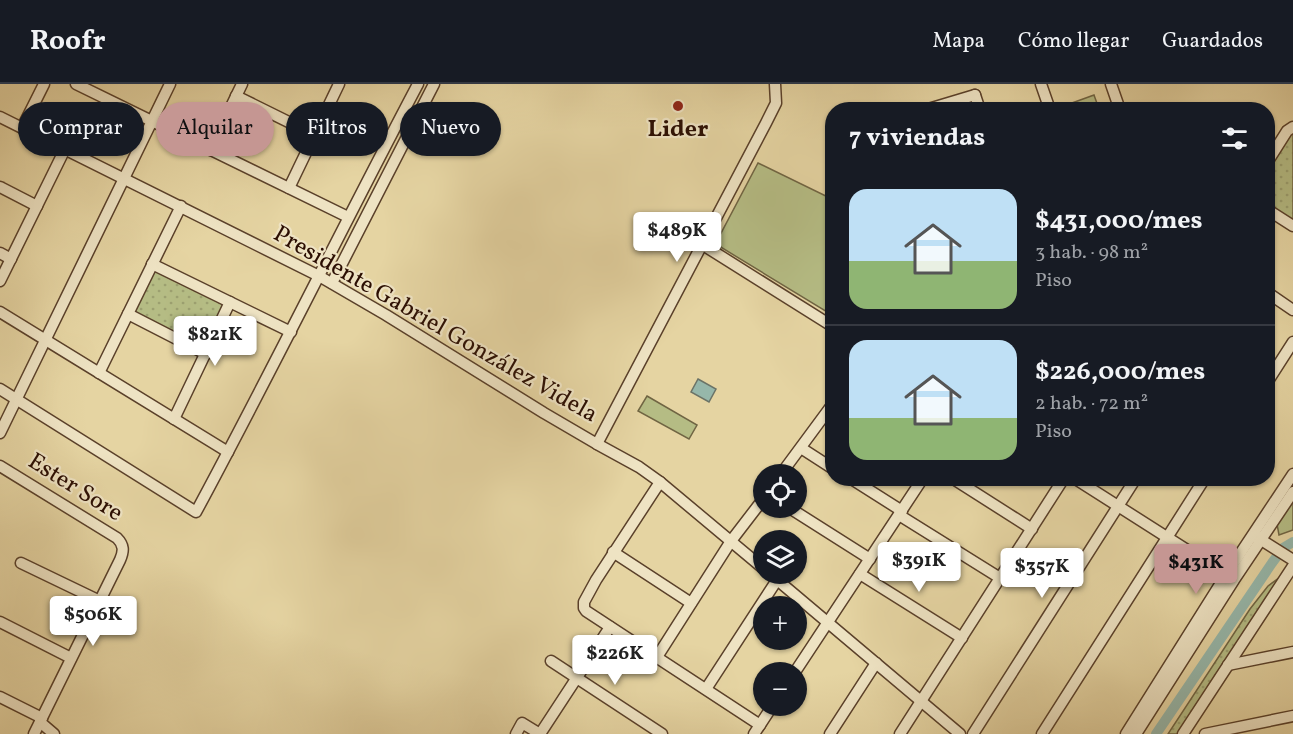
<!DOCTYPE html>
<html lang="es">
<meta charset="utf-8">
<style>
:root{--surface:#171b24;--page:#242831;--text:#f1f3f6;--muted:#9ea1a6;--line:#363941;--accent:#c59692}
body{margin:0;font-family:Vollkorn,serif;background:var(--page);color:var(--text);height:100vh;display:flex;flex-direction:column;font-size:22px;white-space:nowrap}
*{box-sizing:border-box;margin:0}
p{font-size:20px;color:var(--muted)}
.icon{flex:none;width:33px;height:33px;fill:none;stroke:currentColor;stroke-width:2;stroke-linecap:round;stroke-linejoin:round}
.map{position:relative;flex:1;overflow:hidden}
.sheet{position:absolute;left:825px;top:18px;width:450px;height:384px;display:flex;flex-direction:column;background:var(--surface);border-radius:24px;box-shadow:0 2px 4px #0004}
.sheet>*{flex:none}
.banner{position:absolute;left:18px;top:18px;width:570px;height:54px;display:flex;gap:12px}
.tools{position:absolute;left:753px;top:380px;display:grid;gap:12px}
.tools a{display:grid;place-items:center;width:54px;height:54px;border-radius:50%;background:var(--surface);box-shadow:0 2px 4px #0004;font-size:30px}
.price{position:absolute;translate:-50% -51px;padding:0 14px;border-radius:6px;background:#fff;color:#222;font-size:20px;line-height:39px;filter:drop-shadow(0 2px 3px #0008)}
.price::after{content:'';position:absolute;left:50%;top:36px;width:18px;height:14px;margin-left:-9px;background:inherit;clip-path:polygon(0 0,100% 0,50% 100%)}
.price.current{background:var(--accent);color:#111}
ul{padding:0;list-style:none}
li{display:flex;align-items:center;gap:18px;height:150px;padding:0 24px}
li+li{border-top:2px solid var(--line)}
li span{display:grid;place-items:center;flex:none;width:168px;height:120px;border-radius:18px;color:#555}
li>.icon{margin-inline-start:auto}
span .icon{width:72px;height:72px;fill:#fffc;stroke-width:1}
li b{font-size:26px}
h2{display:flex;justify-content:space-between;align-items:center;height:72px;padding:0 24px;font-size:26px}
.chip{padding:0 21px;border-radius:27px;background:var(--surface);box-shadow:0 2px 4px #0004;font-size:21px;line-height:54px}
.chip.current{background:var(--accent);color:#111}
header{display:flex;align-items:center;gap:36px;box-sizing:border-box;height:84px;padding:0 30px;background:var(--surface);border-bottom:2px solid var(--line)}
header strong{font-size:28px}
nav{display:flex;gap:33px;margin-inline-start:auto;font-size:21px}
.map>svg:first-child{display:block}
.green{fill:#b5bc84;stroke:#706543;stroke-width:1.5}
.park{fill:url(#park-dots);stroke:#706543;stroke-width:1.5}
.water{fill:#96b7aa;stroke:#6b7367;stroke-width:1.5}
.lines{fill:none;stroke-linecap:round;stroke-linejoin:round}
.canal{stroke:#96b7aa;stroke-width:10}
.minor-casing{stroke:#5a402a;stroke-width:13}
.minor{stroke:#eee3c3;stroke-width:10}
.poi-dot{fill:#8f2418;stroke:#eee3c3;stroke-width:2}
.labels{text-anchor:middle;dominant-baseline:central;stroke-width:4.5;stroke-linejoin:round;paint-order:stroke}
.poi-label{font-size:24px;font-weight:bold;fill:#2b0e02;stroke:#eee3c3}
.street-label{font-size:24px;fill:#2b0e02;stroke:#eee3c3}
</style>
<header>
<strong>Roofr</strong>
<nav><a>Mapa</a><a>Cómo llegar</a><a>Guardados</a></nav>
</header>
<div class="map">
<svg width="1293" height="650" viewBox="0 0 1293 650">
<defs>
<pattern id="park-dots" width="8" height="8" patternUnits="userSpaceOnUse" patternTransform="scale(1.5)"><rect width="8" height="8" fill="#b5bc84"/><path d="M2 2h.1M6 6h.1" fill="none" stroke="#9ca070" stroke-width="1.8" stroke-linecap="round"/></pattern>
</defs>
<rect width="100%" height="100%" fill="#e5d4a2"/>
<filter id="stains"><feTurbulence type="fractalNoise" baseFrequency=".00333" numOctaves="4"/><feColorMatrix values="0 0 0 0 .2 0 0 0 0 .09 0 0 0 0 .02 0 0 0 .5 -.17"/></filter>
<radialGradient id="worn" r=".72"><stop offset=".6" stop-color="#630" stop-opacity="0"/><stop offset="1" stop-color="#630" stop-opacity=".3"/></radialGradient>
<g class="green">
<path d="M1094,11L1099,25H1075L1072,19Z"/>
<path d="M758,79L832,115V231L719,162L718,155Z"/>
<path d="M647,312L697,341L689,355L638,327Z"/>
<path d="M1293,416V446L1279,451L1277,440Z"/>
</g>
<g class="park">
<path d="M1293,47V139L1268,123V84Z"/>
<path d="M156,185L224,218L205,264L133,231L151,187Z"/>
<path d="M1287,488L1180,650H1168L1250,525L1268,502Z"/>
</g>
<path class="water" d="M698,295L716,305L709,318L691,308Z"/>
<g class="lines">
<path class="canal" d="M1156,650L1272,479L1283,464L1293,458"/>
<defs>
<g id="minor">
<path d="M76,0L348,133"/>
<path d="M1041,0L1050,26"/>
<path d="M1111,0L1120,26"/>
<path d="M975,11L980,26"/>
<path d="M236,12L315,51"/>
<path d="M925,26L975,11"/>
<path d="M0,33L319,192L386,231L544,329L597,360L639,383L660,398L764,485"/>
<path d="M22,44L44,0"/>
<path d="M210,66L242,0"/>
<path d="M1268,77L1287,47L1293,43"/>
<path d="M0,103L37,122"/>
<path d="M289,104L339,0"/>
<path d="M1268,126L1293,142"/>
<path d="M703,161L832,242"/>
<path d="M0,169L11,175"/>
<path d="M152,180L291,248"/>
<path d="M0,197L65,65"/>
<path d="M332,199L434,0"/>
<path d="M1268,209L1293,226"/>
<path d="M0,228L228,368"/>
<path d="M128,230L206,270"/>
<path d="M99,289L181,122"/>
<path d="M1268,297L1293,258"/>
<path d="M0,305L196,428C272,287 343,142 418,0"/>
<path d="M174,335L230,218"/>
<path d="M0,349L170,0"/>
<path d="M597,360L766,39L776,19L775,0"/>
<path d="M801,364L832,384"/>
<path d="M0,382L117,454C124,461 124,467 120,476L34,650"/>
<path d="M781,390L832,321"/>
<path d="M850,394L902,427"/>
<path d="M952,394L1032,445"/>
<path d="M1074,394L1231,494"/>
<path d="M660,398L596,496L584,518V524L586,527L760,641"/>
<path d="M788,423L870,475"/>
<path d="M899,431L1000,494"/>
<path d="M1255,452L1293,476"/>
<path d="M613,468L691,519"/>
<path d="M21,479L100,517"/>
<path d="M769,489L960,650"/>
<path d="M860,490L962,554"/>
<path d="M0,538L71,574"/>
<path d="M657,573L731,457L764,414"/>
<path d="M551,577L662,650"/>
<path d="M1228,581L1293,568"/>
<path d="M795,588L923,394"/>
<path d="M706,605L777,496"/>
<path d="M0,613L42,634"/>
<path d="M40,638L54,650"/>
<path d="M516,650L522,639L540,650"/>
<path d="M540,650L610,543"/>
<path d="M754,650L773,621"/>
<path d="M830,650L876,579"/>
<path d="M900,650L1064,394"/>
<path d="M973,650L1136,394"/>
<path d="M1042,650L1205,394"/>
<path d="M1126,650L1226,491L1293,390"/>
<path d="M1136,650L1234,496L1293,408"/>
<path d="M1183,650L1293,482"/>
<path d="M1205,650L1293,632"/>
</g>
</defs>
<use href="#minor" class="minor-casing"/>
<use href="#minor" class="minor"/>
</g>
<circle class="poi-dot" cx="678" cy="22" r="6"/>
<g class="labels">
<g class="poi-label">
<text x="678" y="46">Lider</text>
</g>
<g class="street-label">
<text transform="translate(435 241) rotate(30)">Presidente Gabriel González Videla</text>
<text transform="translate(75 404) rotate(32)">Ester Sore</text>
</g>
</g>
<rect width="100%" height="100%" filter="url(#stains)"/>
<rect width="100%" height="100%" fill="url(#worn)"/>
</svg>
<div class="tools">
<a><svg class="icon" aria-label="locate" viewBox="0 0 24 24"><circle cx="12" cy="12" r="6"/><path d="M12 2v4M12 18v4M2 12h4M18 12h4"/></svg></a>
<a><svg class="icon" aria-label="layers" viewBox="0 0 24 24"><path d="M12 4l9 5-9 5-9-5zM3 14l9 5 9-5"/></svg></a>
<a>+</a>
<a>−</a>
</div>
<b class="price" style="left:677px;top:179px">$489K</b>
<b class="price" style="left:215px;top:283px">$821K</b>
<b class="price" style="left:919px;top:509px">$391K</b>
<b class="price current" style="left:1196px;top:511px">$431K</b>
<b class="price" style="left:1042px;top:515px">$357K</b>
<b class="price" style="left:93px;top:563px">$506K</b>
<b class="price" style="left:615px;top:602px">$226K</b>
<div class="banner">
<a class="chip">Comprar</a>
<a class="chip current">Alquilar</a>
<a class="chip">Filtros</a>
<a class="chip">Nuevo</a>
</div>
<section class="sheet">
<h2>7 viviendas<svg class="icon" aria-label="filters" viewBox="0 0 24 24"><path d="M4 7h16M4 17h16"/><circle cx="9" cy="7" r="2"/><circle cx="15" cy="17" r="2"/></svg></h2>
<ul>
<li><span style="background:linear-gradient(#bfe0f5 60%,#8fb573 0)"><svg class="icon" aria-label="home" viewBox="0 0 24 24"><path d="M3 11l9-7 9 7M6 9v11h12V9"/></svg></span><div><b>$431,000/mes</b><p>3 hab. · 98 m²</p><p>Piso</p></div></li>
<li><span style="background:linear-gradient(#bfe0f5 65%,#8fb573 0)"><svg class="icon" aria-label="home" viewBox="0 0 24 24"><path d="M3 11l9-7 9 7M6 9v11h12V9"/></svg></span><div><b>$226,000/mes</b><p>2 hab. · 72 m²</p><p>Piso</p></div></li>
</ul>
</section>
</div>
